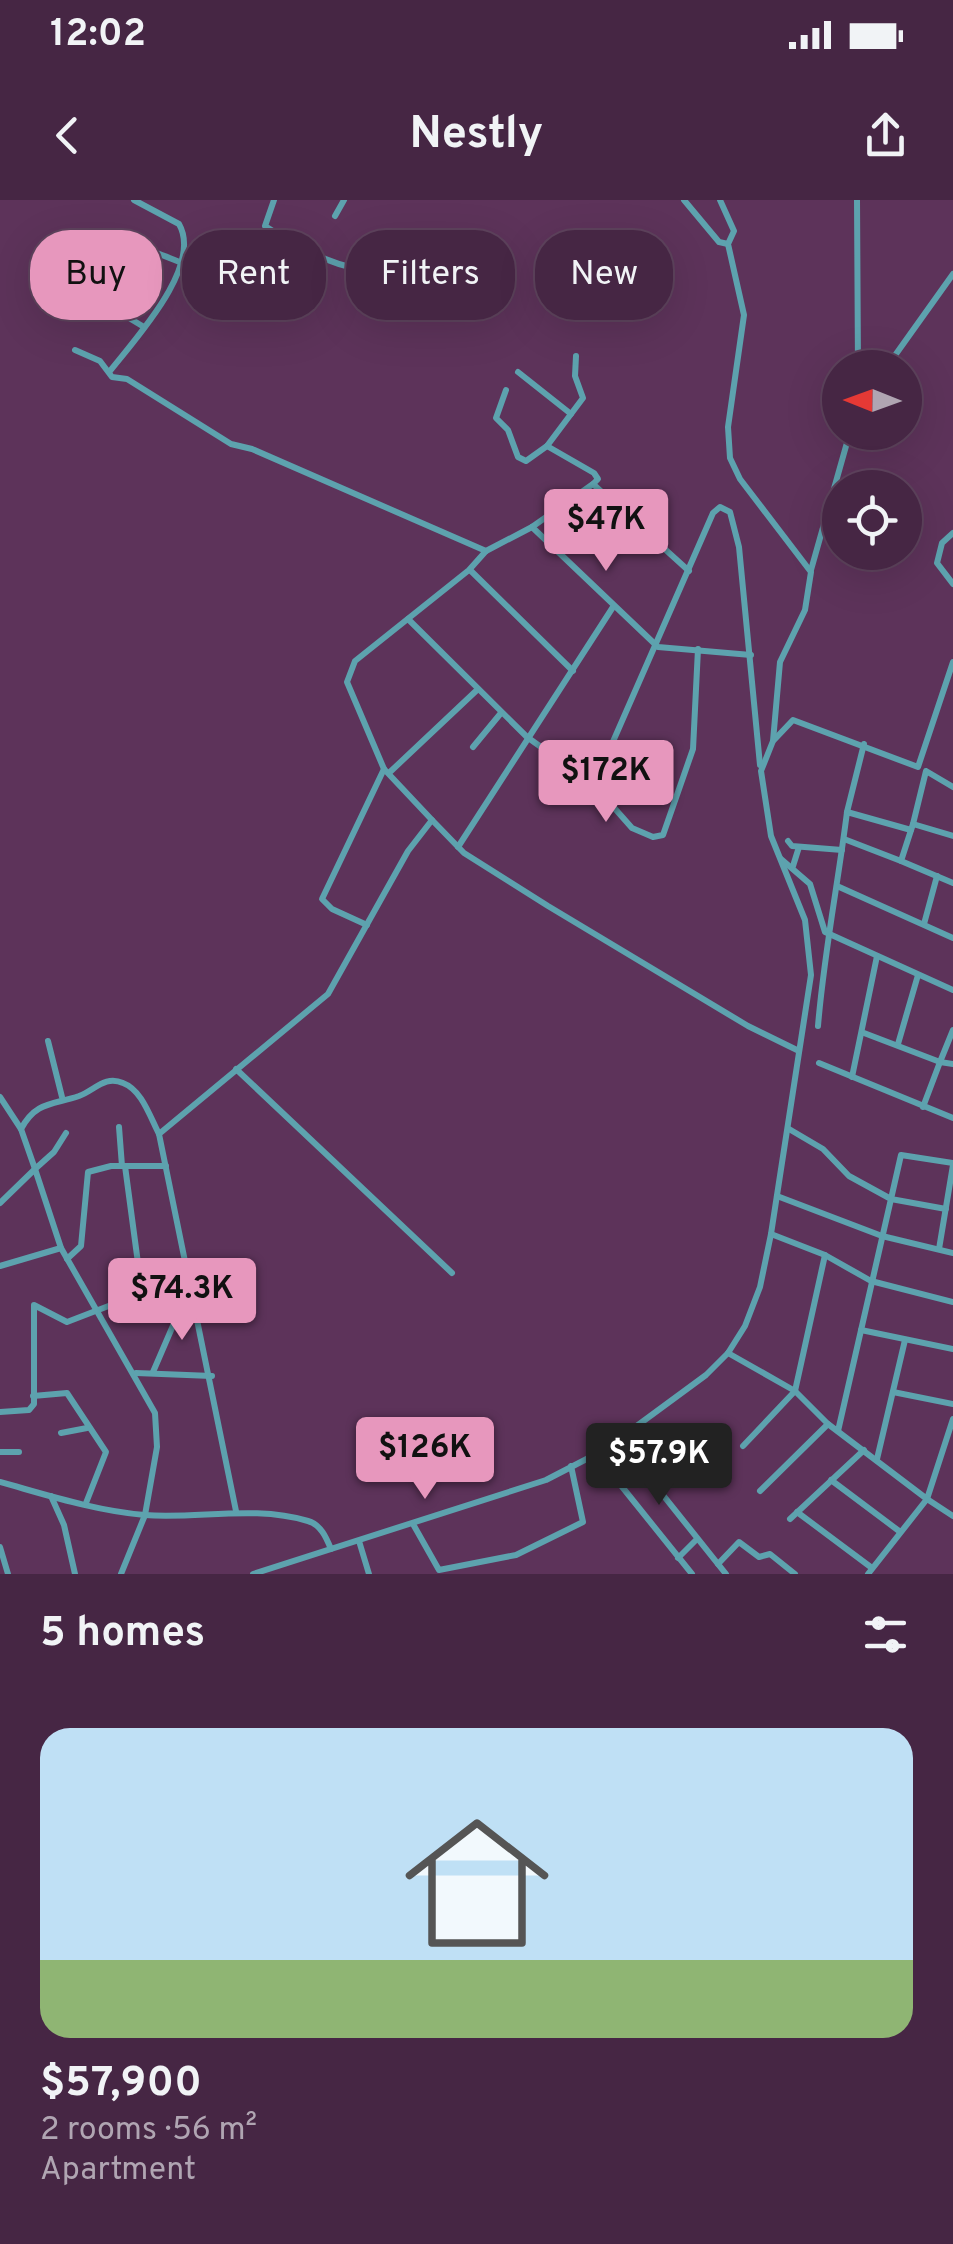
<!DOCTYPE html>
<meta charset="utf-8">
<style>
:root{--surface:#462644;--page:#4d2e4b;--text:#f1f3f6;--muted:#b0a5b2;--line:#5e435d;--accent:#e797bd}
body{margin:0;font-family:Overpass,sans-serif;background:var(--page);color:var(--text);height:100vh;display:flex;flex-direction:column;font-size:38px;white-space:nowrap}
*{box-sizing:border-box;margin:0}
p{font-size:32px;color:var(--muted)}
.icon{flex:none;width:55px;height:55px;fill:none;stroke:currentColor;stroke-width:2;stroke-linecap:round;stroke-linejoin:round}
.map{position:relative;height:1374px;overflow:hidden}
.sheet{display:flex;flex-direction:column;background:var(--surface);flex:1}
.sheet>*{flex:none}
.guide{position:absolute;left:30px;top:30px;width:895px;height:90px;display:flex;gap:20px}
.needle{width:65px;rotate:271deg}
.fabs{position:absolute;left:822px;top:150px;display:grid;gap:20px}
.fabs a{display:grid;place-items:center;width:100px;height:100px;border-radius:50%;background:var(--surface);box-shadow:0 10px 40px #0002,0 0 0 2px var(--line);font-size:50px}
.price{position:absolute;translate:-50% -85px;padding:0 22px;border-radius:10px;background:var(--accent);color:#111;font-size:32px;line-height:65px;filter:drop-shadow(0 2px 5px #0008)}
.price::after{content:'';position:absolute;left:50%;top:60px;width:30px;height:22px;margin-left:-15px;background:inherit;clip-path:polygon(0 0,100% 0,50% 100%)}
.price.current{background:#222;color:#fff}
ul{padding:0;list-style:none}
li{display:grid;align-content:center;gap:20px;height:530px;padding:0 40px}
li span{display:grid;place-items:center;height:310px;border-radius:30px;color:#555}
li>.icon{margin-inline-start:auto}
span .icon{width:180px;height:180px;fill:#fffc;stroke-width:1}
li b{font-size:42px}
h2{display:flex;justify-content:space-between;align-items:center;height:120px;padding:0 40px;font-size:42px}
.chip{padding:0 35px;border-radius:40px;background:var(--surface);box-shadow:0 10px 40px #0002,0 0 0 2px var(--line);font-size:35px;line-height:90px}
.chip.current{background:var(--accent);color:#111}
.status{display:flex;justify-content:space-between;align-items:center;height:70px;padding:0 50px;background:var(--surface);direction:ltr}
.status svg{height:28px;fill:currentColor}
header{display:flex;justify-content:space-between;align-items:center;height:130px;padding:0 40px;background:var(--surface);font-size:45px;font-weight:700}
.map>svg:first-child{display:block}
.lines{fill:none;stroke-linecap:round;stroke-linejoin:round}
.minor{stroke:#5da2ae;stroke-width:6}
</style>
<div class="status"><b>12:02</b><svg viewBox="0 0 49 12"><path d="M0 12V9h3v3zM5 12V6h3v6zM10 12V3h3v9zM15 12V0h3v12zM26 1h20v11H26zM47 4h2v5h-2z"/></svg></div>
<header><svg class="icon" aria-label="back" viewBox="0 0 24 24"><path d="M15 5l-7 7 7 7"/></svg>Nestly<svg class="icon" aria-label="share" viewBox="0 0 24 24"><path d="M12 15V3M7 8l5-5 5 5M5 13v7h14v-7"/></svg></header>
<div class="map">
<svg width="953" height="1374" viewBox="0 0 953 1374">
<rect width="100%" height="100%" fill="#5d335a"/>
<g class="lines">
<g class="minor">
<path d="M274,0L265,26C295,46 353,80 391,67C410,60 428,46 446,36"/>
<path d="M684,0L719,42L728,44"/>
<path d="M857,0L858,168"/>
<path d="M335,16L344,0"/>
<path d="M60,42L89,56C137,45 135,44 182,63"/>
<path d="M114,109L144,127"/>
<path d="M75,150L100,161L112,177L127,179L231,244L252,249L486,351"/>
<path d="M886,168L953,74"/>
<path d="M110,171C136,138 203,66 179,24L134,0"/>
<path d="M518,172L571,214"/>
<path d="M506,190L496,218L508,230L518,257L526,261L547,246L583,198L575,176L576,156"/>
<path d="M547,246L594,273L598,279L593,284"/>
<path d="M532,327L658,447L751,455"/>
<path d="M953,333L942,343L937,363L953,384"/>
<path d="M470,370L573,471"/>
<path d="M811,370L850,232"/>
<path d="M408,419L527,537L594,585L632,628L653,637L663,635L693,549L698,449"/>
<path d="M774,540L793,520L918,567L953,462"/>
<path d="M473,547L501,513"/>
<path d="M390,572L477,490"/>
<path d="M594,585L713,313L720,307L730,312L739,347L760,565"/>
<path d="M847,612L864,544"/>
<path d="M432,620L384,569L347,482L355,461L469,370L486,351L532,327L593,284L689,371"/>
<path d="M913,624L926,571L953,587"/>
<path d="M953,636L913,624L901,661L953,683"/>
<path d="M844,639L901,661"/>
<path d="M788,641L792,646L842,650"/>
<path d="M458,647L613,407"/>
<path d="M781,659L810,684L825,732L953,790"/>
<path d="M793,666L799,647"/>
<path d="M837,686L953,738"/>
<path d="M924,724L937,676"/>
<path d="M367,725L332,709L322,699L384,569"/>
<path d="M818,826C824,753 838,684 847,612L911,630"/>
<path d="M953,830L940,862L953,864"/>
<path d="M864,833L940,862L923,907"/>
<path d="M48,841L62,897"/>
<path d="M898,844L918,775"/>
<path d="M819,863L953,918"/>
<path d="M236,869L452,1073"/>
<path d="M852,877L877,756"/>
<path d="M0,897L21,929L35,969L54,952L66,933"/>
<path d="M119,927L122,966"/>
<path d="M21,929C36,901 53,905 79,896C95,890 105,875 123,883C142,890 150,917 159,934"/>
<path d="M789,929L823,949L849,976L891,999L838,1231"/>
<path d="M125,966L142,1093"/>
<path d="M777,996L882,1036L953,1053"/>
<path d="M0,1003L35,969L61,1048L155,1213L157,1247L145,1315L121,1374"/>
<path d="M946,1009L891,999L901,955L953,963"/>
<path d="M771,1034L825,1055L871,1081L953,1102"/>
<path d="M939,1049L953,965"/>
<path d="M67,1059L81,1046L88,972L111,966H166"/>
<path d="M0,1066L61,1048"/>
<path d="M861,1130L953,1149"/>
<path d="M728,1153L795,1191L828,1224L927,1299L953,1219"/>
<path d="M153,1172L181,1107L194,1098"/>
<path d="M136,1173L212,1176"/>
<path d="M893,1192L953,1204"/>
<path d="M33,1196L67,1193L106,1252L86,1303"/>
<path d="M0,1212L29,1210L34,1204V1105L67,1122L189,1075"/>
<path d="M61,1233L87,1228"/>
<path d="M625,1234L627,1250L726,1374"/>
<path d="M743,1246L795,1191L825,1055"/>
<path d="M604,1250L619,1283L692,1374"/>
<path d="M0,1252H19"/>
<path d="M877,1259L905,1140"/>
<path d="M831,1280L899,1331"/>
<path d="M0,1282C47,1295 96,1311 145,1315C199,1319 254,1305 308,1321C321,1325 326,1337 331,1349"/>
<path d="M760,1291L828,1224"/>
<path d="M51,1296L64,1325L75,1374"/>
<path d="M236,1311L159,934L328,794L408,651L432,620L464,653L548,706L748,826L799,851"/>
<path d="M797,1312L872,1368"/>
<path d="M790,1319L864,1250"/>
<path d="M413,1324L439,1370L516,1355L583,1322L571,1266"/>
<path d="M359,1341L369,1374"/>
<path d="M0,1347L8,1374"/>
<path d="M678,1358L696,1340"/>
<path d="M718,1364L739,1342L759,1357L770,1354L795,1374"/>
<path d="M253,1374L546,1280L604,1250L706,1175L728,1153L745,1126L760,1087L771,1034L811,775L805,720L771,636L761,571L773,541L780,462L805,410L811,372L740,279L730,258L728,227L744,115L728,44L734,31L720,0"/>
<path d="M868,1374L927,1299L953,1316"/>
</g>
</g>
</svg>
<div class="fabs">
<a><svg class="needle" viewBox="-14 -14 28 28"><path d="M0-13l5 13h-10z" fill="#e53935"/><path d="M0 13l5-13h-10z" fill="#b0a5b2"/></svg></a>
<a><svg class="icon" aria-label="locate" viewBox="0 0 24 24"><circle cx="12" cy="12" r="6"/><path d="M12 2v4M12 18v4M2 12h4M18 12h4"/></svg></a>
</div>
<b class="price" style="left:606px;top:374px">$47K</b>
<b class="price" style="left:606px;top:625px">$172K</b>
<b class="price" style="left:182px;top:1143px">$74.3K</b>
<b class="price" style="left:425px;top:1302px">$126K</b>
<b class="price current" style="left:659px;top:1308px">$57.9K</b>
<div class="guide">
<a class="chip current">Buy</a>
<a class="chip">Rent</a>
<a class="chip">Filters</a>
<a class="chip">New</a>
</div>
</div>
<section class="sheet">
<h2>5 homes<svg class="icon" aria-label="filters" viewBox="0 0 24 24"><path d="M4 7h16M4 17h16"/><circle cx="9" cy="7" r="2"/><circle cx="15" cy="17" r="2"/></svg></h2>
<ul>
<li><span style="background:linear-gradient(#bfe0f5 75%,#8fb573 0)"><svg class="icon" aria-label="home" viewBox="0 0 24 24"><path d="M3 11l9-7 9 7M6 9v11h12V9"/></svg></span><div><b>$57,900</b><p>2 rooms · 56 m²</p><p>Apartment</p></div></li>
</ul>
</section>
